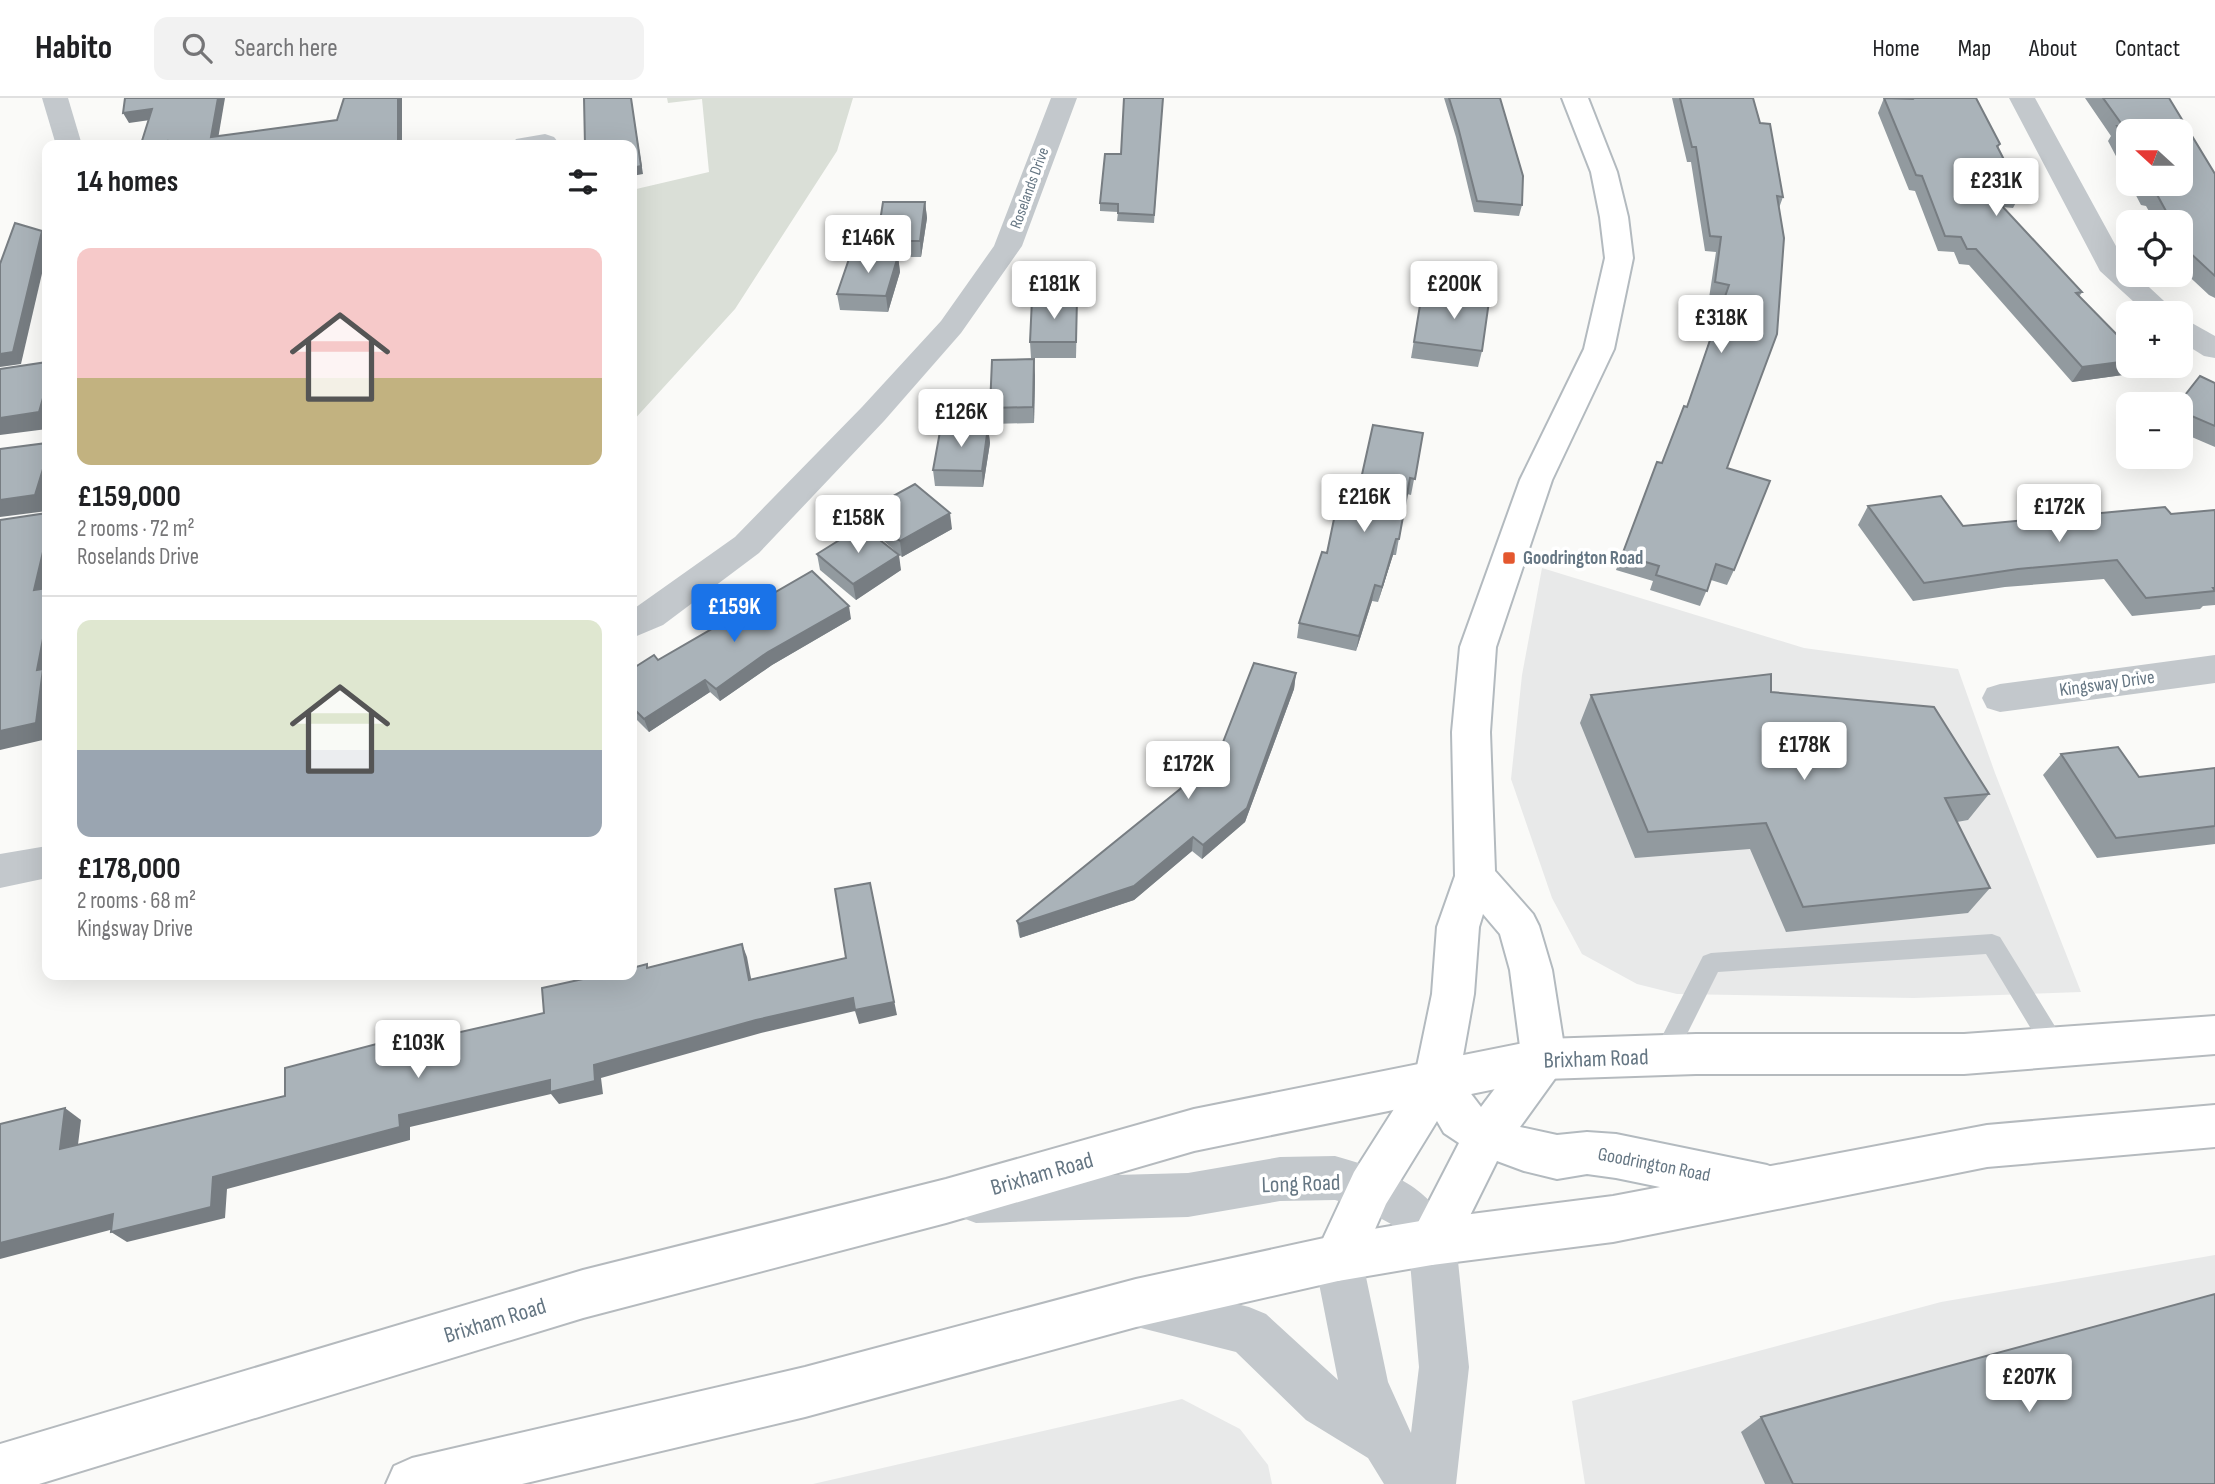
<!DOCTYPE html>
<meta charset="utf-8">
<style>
:root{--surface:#fff;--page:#f2f2f2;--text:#202124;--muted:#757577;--line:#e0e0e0;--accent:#1a73e8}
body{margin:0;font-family:"Sofia Sans Condensed",sans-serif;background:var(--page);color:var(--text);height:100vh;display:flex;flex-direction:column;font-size:26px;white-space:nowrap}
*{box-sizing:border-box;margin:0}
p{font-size:23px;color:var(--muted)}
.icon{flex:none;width:38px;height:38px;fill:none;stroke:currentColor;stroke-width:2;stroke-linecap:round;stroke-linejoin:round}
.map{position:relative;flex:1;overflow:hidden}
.details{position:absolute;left:42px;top:42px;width:595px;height:840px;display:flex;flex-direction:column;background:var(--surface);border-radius:14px;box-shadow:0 7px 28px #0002}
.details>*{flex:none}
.needle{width:46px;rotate:291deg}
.buttons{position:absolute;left:2116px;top:21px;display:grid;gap:14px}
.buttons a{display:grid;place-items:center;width:77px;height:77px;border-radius:14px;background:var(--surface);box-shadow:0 7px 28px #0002;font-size:35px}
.price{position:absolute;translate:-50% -60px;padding:0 16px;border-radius:7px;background:#fff;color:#222;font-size:23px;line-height:46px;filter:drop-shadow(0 2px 4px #0008)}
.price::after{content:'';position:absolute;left:50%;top:42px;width:21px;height:16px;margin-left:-10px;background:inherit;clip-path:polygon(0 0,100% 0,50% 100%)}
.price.current{background:var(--accent);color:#fff}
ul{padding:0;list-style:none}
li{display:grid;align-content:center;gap:14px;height:371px;padding:0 35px}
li+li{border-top:2px solid var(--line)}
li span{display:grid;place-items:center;height:217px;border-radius:14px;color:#555}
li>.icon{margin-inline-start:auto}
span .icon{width:126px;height:126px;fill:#fffc;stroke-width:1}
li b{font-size:30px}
h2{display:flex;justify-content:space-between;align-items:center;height:84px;padding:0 35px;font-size:30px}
header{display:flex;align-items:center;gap:42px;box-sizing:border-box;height:98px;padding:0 35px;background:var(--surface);border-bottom:2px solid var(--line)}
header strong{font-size:33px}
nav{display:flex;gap:38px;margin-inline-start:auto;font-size:24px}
.search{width:490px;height:63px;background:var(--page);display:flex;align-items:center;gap:18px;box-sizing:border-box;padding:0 24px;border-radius:14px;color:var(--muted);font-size:26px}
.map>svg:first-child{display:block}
.built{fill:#e8e9e9}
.green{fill:#dadfd7}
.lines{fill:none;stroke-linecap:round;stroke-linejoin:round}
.secondary-casing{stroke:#b3babf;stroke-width:4}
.primary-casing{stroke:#b5babe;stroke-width:4}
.lane{fill:#c3c8cc;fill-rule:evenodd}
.street{fill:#c3c8cc;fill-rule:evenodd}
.secondary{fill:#fff;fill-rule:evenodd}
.primary{fill:#fff;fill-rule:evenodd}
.wall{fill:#929a9f}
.shaded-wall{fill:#777d82}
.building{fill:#aab3b9;stroke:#777d82;stroke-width:2}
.poi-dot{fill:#e4572e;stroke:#fff;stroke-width:2.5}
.labels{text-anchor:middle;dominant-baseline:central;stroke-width:7;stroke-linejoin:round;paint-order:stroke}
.far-street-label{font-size:16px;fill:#657683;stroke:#fff}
.poi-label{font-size:19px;font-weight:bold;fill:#657683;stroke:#fff;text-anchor:start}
.street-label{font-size:19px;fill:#657683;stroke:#fff}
.near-street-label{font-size:23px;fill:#657683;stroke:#fff}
</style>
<header>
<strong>Habito</strong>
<div class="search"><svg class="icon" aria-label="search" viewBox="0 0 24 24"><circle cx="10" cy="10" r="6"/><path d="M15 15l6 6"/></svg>Search here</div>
<nav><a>Home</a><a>Map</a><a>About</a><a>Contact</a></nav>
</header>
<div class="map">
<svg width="2215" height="1386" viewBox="0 0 2215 1386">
<rect width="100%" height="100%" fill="#fafaf8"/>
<g class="built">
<path d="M1542,470L1804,550L1958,571L1995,675L2081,894L1914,900L1677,896L1637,886L1582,856L1552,800L1511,681L1522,577Z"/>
<path d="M2215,1157V1386H1585L1572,1303L1941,1204Z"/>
<path d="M1182,1301L1240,1331L1268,1367L1272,1386H813Z"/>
</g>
<path class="green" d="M667,0H853L837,53L735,211L632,324V92L709,74L702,1L668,5Z"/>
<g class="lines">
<defs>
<path id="secondary" d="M1562,0H1588L1617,74L1628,119L1633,160L1614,251L1552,382L1496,549L1490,634L1495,773L1533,816L1539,828L1552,872L1566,961L1559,975L1520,1029L1557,1037L1587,1034L1616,1036L1767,1067L1783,1073L1790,1089L1783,1105L1767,1111L1616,1080L1587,1076L1557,1081L1524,1073L1497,1063L1449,1160L1432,1167L1415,1160L1408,1144L1459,1045L1444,1035L1437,1023L1386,1106L1355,1177L1338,1183L1321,1177L1314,1160L1354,1074L1415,978L1432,896L1437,829L1455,778L1452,634L1460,549L1520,382L1584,251L1605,160L1600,119L1591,74ZM1483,816L1500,836L1510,872L1521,956L1481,1009L1459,980L1474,896L1479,829Z"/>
<g id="primary">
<path d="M2215,918V956L1964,976H1696L1544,981L1194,1053L946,1125L583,1220L39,1386H0V1346L583,1172L946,1081L1194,1011L1544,941L1696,936H1964Z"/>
<path d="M2215,1007V1049L1987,1069L1613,1144L1432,1167L1338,1183L1136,1229L805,1319L522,1386H386L394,1368L412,1360L805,1269L1136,1181L1338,1137L1432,1121L1613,1098L1987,1027Z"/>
</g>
</defs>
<use href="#secondary" class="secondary-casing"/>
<use href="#primary" class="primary-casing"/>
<path class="lane" d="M1992,836L2000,839L2064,943L2068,951L2064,959L2056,962L2048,959L1986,856L1718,874L1672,966L1664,969L1656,966L1652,958L1703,858L1711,855Z"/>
<g class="street">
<path d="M42,0H68L82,47H56Z"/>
<path d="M1051,0H1077L1022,148L961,235L884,323L759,455L663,527L632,540V512L735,439L862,309L941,223L994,148Z"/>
<path d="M2009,0H2035L2128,170V177H2136L2177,215H2146L2100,173Z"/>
<path d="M545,36L554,39L558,44L556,47H512L516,41Z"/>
<path d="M2180,221L2190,224L2215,238V260L2204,258L2180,243Z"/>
<path d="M2215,557V585L2000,614L1987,610L1982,600L1987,590L2000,586Z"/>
<path d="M47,748V780L0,790V756Z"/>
<path d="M1335,1058C1391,1074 1431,1086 1456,1144L1469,1269L1456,1386H1384L1368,1360L1306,1322L1236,1254L1137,1229L1120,1222L1113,1205L1120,1188L1137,1181L1249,1209L1266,1216L1338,1282L1314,1160L1321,1143L1338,1137L1355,1143L1362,1160L1388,1284L1411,1335L1419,1269L1409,1152L1391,1126L1360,1109L1335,1102L1280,1103L1188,1119L976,1125L960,1119L953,1103L960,1087L976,1081L1188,1075L1280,1059Z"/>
</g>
<use href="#secondary" class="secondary"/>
<use href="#primary" class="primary"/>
</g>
<g class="wall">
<path d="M1163,0L1154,125L1117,123L1118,114L1100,113V105L1121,56Z"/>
<path d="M1444,0H1500L1522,107L1519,118L1474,114L1456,39Z"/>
<path d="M1672,0H1753L1783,99L1779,110L1727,370L1734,472L1727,487L1711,482L1700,508L1650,492L1653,483L1616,472L1657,364L1662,365L1687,309L1723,202L1709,200L1716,154L1705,153L1691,64H1687Z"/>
<path d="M1884,0H1976L2000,46L1998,50L2021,95L2013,110L2003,109L2082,194L2079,199L2130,276L2072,284L1969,167L1959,166L1954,154L1938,153L1915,93L1909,92L1878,15Z"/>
<path d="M2085,0H2169L2215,76V200L2209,197L2180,170V124H2155L2146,108L2141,107L2130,86H2180L2128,33V81L2108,43L2111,38Z"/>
<path d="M925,104L927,120L921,159H898L900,174L888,214L840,212L837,196L879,157L877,143Z"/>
<path d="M1449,190L1482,253L1478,269L1411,260L1421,201L1446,205Z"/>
<path d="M1077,217L1076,260H1031L1030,244Z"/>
<path d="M1035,277L1034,325L991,326L990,310Z"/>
<path d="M2215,285V349L2180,334V306Z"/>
<path d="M988,329L990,345L983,389L935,388L933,372Z"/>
<path d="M1423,335L1411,397L1407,396L1396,457H1393L1378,504L1372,503L1356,553L1297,540L1299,525L1327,455L1359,390Z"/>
<path d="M1868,408L1963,428L2171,416L2215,412V507L2203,508L2200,511L2132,518L2104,481L2005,489L1913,503L1858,427Z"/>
<path d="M866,413L952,431L902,459L868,429Z"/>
<path d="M817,456L901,472L856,502L820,472Z"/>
<path d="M851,521L772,567L720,603L710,594L649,634L632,617V571L658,562Z"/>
<path d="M1296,575L1294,591L1245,724L1202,761L1192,753L1134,802L1020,840L1019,837L1017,823L1216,662Z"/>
<path d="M1591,597L1989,696L1968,722L1957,724L1990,790L1968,815L1786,834L1750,751L1635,760L1580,625Z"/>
<path d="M2061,656L2139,679L2215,670V746L2097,760L2043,677Z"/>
<path d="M1761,1319L2215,1386H1765L1741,1334Z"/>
</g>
<g class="shaded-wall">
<path d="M218,0H225L217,47L211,39Z"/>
<rect x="398" y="0" width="4" height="47"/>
<path d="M631,0L643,76L632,78V70Z"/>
<path d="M152,11L157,21L129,25L123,15Z"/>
<path d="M167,43L169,47H142L141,46Z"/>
<path d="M925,104L927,120L921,159L920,143Z"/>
<path d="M42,133L47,141V154L21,266L0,269V256Z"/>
<path d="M898,158L900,174L888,214L886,198Z"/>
<path d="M1034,261L1035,277L1034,325L1033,309Z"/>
<path d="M2128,263V268H2136L2130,276L2072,284L2082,269Z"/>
<path d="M47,286V331L0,337V320Z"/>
<path d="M988,329L990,345L983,389L982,373Z"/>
<path d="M47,358V413L0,419V402Z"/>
<path d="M950,415L952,431L902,459L900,443Z"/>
<path d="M47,437V508L34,492Z"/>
<path d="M1396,441L1393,457L1378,504L1382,489Z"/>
<path d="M899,457L901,472L856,502L853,486Z"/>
<path d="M1375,487L1372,503L1356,553L1359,538Z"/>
<path d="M849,508L851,521L772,567L720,603L716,591L768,554Z"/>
<path d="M47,520V641L0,652V633L37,572Z"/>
<path d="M1296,575L1294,591L1245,724L1202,761L1203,747Z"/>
<path d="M705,582L710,594L649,634L644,621Z"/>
<path d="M1193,739L1192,753L1134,802L1020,840L1019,826Z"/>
<path d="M870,785L897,917L859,926L855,913L761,935L601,980L603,996L559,1006L551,996L410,1029V1042L227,1091L225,1120L127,1144L111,1134L213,1079L399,1017L594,967L756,922L853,900Z"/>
<path d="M742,846L747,859L754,896L749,882Z"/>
<path d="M422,934L432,947L421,943Z"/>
<path d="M65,1010L81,1022L76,1063L60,1051Z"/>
<path d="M113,1116L129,1127L0,1161V1145Z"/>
</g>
<g class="building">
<path d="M125,0H218L211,39L337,22L344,0H398V47H166L167,43L141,46L152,11L123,15Z"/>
<path d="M584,0H631L641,68L632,70V47H585Z"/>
<path d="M1124,0H1163L1154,117L1118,115V106L1100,105L1105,56H1121Z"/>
<path d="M1449,0H1500L1523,78L1522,107L1477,103L1458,29Z"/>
<path d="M1680,0H1753L1760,25L1770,26L1783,99L1777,98L1784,140L1777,236L1727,370L1770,383L1734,472L1716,466L1707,493L1656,477L1659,468L1622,457L1657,364L1662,365L1684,308L1687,309L1729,187L1715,184L1721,139L1710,138L1696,49H1692Z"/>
<path d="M1884,0L1912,1L1911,0H1976L2000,46L1997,48L2021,95L1988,93L2082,194L2076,195L2128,248V263L2082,269L1976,151H1967L1961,139L1945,138L1922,78L1916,77Z"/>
<path d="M2103,0H2169L2215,76V178L2188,153L2180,139V124H2172L2155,93L2150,92L2147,86H2180V33H2128V49L2117,28H2123Z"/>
<path d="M883,104H925L920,143H877Z"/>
<path d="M15,125L42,133L13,254L0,256V166Z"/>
<path d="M851,155L898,158L886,198L837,196Z"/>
<path d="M1449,190L1490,196L1482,253L1414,244L1421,201L1447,205Z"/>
<path d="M1032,201H1077L1076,244H1030Z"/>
<path d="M1034,261L1033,309L990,310L992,262Z"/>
<path d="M47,264V286L39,314L0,320V271Z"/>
<path d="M2200,278L2215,285V328L2180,313V306H2178Z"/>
<path d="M1373,327L1423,335L1415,381L1410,380L1399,441H1396L1382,489L1375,487L1359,538L1299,525L1322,454L1327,455L1341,387L1359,390Z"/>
<path d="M941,328L988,329L982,373L933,372Z"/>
<path d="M47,345V358L35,397L0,402V351Z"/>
<path d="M915,386L950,415L900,443L866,413Z"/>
<path d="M1941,398L1963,428L2165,409L2171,416L2215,412V490H2213L2215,493L2146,500L2117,462L2018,471L1924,485L1868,408Z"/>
<path d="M47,415V437L34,492L47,490V520L37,572L43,571L36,625L0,633V422Z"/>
<path d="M862,428L899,457L853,486L817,456Z"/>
<path d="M812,473L849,508L768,554L716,591L705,582L644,621L632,609V571L654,557L658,562Z"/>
<path d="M1254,565L1296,575L1247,710L1203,747L1193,739L1134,788L1019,826L1017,823L1216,662Z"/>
<path d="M1771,576V594L1934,609L1989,696L1945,700L1990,790L1803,809L1766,725L1648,734L1591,597Z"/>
<path d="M2118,649L2139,679L2215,670V728L2116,740L2061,656Z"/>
<path d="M870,785L894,904L855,912L853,900L756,922L594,967L595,983L550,994V982L399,1017L400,1029L213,1079L211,1109L111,1134L113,1116L0,1145V1026L65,1010L60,1051L285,998V970L422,934L421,943L544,915L542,890L601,877H632V870L647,866V870L742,846L749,882L846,860L835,791Z"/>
<path d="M2215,1196V1386H1793L1761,1319Z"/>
</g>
<rect class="poi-dot" x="1502" y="453" width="14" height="14" rx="3.5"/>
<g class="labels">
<g class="far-street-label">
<text transform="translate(1030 90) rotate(-70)">Roselands Drive</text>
</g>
<g class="poi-label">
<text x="1523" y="460">Goodrington Road</text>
</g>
<g class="street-label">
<text transform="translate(2107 586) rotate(-8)">Kingsway Drive</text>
<text transform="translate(1654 1067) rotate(11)">Goodrington Road</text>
</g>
<g class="near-street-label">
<text transform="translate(1596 961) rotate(-2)">Brixham Road</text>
<text transform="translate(1042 1076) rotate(-16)">Brixham Road</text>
<text transform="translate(1301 1086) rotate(-2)">Long Road</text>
<text transform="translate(495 1223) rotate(-17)">Brixham Road</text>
</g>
</g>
</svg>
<div class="buttons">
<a><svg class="needle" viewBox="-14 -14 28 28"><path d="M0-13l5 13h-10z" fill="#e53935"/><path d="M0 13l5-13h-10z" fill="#757577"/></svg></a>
<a><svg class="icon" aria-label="locate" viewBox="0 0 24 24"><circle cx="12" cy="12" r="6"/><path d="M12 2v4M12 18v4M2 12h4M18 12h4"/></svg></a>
<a>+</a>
<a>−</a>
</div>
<b class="price" style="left:1996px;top:120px">£231K</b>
<b class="price" style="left:868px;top:177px">£146K</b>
<b class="price" style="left:1054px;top:223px">£181K</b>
<b class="price" style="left:1454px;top:223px">£200K</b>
<b class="price" style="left:1721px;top:257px">£318K</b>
<b class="price" style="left:961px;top:351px">£126K</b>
<b class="price" style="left:1364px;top:436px">£216K</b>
<b class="price" style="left:2059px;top:446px">£172K</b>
<b class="price" style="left:858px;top:457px">£158K</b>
<b class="price current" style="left:734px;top:546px">£159K</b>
<b class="price" style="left:1804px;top:684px">£178K</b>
<b class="price" style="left:1188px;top:703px">£172K</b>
<b class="price" style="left:418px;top:982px">£103K</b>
<b class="price" style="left:2029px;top:1316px">£207K</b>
<section class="details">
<h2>14 homes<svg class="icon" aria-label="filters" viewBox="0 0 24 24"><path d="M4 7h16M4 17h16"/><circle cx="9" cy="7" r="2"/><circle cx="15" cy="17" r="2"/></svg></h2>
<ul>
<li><span style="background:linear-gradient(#f6c9c9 60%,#c2b280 0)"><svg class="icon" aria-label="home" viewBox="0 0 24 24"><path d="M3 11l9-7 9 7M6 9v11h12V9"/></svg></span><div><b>£159,000</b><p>2 rooms · 72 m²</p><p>Roselands Drive</p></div></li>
<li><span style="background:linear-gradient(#dfe7d0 60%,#9aa5b1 0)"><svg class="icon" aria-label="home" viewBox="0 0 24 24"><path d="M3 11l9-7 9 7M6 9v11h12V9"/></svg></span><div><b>£178,000</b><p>2 rooms · 68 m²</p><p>Kingsway Drive</p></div></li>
</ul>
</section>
</div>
